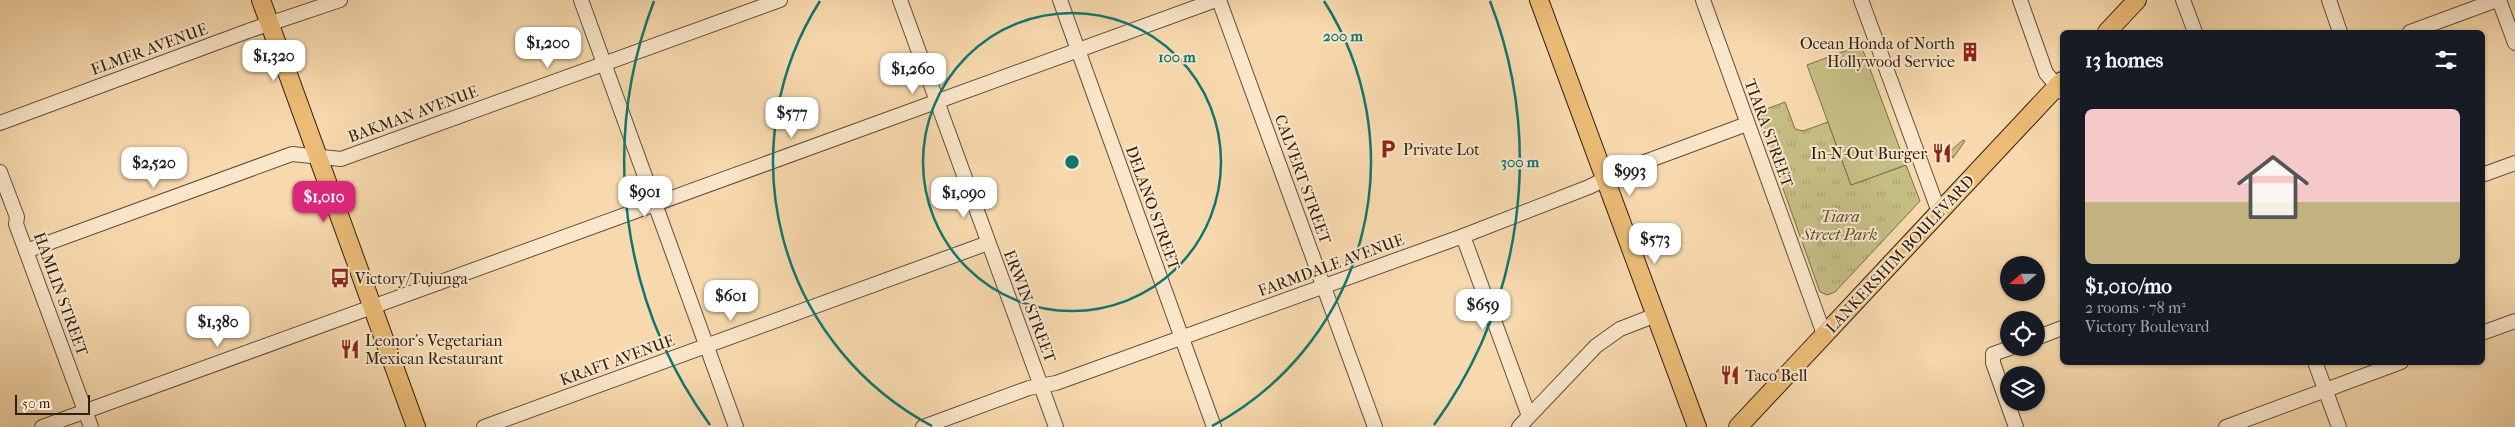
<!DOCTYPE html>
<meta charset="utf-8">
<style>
:root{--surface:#171b24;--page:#20242c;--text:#f1f3f6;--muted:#9ea1a6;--line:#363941;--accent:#db2777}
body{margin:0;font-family:"IM FELL French Canon",serif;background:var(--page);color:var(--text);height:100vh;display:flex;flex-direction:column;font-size:19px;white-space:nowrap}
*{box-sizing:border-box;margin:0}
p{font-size:16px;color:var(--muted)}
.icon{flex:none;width:28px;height:28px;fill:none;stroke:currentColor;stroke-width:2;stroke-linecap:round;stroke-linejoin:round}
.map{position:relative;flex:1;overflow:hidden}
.side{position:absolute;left:2060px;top:30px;width:425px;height:335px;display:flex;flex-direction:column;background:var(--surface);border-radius:8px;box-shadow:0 1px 4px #0004}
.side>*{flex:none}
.needle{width:32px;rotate:250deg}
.controls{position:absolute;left:2000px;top:256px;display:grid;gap:10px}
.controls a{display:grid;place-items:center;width:45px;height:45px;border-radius:50%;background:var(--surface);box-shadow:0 1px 4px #0004;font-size:25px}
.scale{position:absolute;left:15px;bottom:12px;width:75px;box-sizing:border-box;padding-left:5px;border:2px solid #2d2115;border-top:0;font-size:14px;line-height:18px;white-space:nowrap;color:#2d2115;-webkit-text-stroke:4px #fae6ca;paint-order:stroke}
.price{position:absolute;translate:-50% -42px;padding:0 11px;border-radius:10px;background:#fff;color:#222;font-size:16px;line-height:32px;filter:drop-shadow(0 1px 2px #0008)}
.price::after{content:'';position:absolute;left:50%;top:30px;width:15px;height:11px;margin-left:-8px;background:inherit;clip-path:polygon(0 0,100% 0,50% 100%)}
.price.active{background:var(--accent);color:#fff}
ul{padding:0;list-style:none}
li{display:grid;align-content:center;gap:10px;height:265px;padding:0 25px}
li+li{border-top:1px solid var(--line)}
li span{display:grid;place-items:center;height:155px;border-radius:8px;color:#555}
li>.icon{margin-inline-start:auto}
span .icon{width:90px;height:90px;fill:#fffc;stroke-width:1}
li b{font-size:21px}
h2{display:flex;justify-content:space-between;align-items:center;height:60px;padding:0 25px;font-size:21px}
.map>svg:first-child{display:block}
.grass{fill:url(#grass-tufts);stroke:#786f4c}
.pitch{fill:#c4bd84;stroke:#786f4c}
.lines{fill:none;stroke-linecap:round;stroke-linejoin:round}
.minor-casing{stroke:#604f3b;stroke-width:16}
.major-casing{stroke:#2d2115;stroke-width:20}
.minor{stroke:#fae6ca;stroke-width:14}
.major{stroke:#ecbc76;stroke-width:18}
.ring{fill:none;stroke:#0f766e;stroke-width:2.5}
.labels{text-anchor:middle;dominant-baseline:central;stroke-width:4;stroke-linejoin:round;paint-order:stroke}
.poi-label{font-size:16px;fill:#2d2115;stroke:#fae6ca;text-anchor:start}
.street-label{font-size:16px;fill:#2d2115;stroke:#fae6ca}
.park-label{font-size:16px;font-style:italic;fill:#5a5036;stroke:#fae6ca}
.centre{fill:#0f766e;stroke:#fae6ca;stroke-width:2.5}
.ring-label{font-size:15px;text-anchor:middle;font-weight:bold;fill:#0f766e;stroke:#fae6ca;stroke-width:4;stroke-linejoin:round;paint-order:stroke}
</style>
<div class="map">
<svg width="2515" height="427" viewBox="0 0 2515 427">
<defs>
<pattern id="grass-tufts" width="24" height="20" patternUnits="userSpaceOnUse" patternTransform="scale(1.25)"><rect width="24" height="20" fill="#c4bd84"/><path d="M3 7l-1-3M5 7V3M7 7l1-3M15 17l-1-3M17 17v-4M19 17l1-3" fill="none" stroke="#a9a271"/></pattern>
</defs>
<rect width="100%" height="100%" fill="#f7d9ad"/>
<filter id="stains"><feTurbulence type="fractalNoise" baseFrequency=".004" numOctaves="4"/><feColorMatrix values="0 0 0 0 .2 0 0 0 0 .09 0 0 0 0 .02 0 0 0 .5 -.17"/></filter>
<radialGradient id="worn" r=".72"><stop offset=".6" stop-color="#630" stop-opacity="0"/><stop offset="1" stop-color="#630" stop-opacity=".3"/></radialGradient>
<g class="grass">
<path d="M1785,102L1795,129L1803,131L1828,122L1851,185L1906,165L1920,201L1835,292L1827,295L1820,292L1756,113Z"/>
<path d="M1963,140L1965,141L1953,158L1948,153Z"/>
</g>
<path class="pitch" d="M1861,45L1906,165L1851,185L1807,65Z"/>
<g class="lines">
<defs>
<g id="minor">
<path d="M581,0L736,427"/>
<path d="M900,0L1056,427"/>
<path d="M1060,0L1214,427"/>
<path d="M1219,0L1375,427"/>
<path d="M1703,0L1824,334"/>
<path d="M1861,0L1939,212"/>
<path d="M2020,0L2046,73L2062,92"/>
<path d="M2183,0L2195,32"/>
<path d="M2329,0L2340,32"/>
<path d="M2499,0L2515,43"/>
<path d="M2410,32L2497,0"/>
<path d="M0,123L248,31L340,0"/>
<path d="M0,172L17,217L16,224L91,427"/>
<path d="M2482,175L2515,163"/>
<path d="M1463,236L1529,416"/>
<path d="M26,251L292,154L341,159L780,0"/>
<path d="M2482,333L2515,321"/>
<path d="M2036,338L2062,328"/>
<path d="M2010,348L1993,354V363L2016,427"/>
<path d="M2315,362L2339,427"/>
<path d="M42,427L1216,0"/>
<path d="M484,427L988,243"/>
<path d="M923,427L1029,388L1056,383L1463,236L1589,187L1623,170L1747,124"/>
<path d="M1519,427L1596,346L1620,329L1656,315"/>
<path d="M2226,427L2401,362"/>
</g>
<g id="major">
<path d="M261,0L416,427"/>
<path d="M1539,0L1697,427"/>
<path d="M2107,32L2137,0"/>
<path d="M1738,427L2062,81"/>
</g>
</defs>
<use href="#minor" class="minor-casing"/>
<use href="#major" class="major-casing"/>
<use href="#minor" class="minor"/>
<use href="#major" class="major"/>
</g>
<g class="ring">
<circle cx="1072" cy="162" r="149"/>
<path d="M932 426A299 299 0 0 1 820 1M1324 1A299 299 0 0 1 1212 426"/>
<path d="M710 425A448 448 0 0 1 654 1M1490 1A448 448 0 0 1 1434 425"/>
</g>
<defs>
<symbol id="building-bare" viewBox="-9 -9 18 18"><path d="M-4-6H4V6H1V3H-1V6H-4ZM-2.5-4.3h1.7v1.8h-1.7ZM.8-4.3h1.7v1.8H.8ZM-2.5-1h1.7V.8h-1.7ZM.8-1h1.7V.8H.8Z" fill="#8f2418" stroke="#fae6ca" stroke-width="2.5" paint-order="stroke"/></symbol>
<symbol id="parking-bare" viewBox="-9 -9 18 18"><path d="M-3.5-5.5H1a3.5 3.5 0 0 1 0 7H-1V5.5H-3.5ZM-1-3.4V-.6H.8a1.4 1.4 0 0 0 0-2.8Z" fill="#8f2418" stroke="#fae6ca" stroke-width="2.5" paint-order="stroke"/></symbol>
<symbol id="restaurant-bare" viewBox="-9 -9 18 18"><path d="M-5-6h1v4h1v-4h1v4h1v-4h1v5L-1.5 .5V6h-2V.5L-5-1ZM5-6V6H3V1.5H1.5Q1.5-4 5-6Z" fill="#8f2418" stroke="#fae6ca" stroke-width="2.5" paint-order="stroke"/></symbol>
<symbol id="bus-bare" viewBox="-9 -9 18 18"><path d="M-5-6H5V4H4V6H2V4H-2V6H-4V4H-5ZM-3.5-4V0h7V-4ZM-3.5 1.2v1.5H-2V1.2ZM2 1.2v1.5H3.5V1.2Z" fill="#8f2418" stroke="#fae6ca" stroke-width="2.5" paint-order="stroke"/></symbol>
</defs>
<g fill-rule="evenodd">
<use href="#building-bare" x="1956" y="38" width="28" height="28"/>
<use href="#parking-bare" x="1374" y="135" width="28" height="28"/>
<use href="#restaurant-bare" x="1928" y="139" width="28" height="28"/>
<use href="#bus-bare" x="326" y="264" width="28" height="28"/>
<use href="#restaurant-bare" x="336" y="335" width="28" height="28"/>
<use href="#restaurant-bare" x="1716" y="361" width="28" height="28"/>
</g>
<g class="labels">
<g class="poi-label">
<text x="1955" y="43" text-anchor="end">Ocean Honda of North<tspan x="1955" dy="18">Hollywood Service</tspan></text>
<text x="1403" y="149">Private Lot</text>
<text x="1927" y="153" text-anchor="end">In-N-Out Burger</text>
<text x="355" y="278">Victory/Tujunga</text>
<text x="365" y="340">Leonor's Vegetarian<tspan x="365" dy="18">Mexican Restaurant</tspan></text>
<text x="1745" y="375">Taco Bell</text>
</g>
<g class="street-label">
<text transform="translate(149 49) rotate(-20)">ELMER AVENUE</text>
<text transform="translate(413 114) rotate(-20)">BAKMAN AVENUE</text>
<text transform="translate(1769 133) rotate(70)">TIARA STREET</text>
<text transform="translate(1303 179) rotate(70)">CALVERT STREET</text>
<text transform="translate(1153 208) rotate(70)">DELANO STREET</text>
<text transform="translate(1900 254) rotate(-47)">LANKERSHIM BOULEVARD</text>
<text transform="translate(1331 265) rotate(-20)">FARMDALE AVENUE</text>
<text transform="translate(61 294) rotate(70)">HAMLIN STREET</text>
<text transform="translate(1030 306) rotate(69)">ERWIN STREET</text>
<text transform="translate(617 360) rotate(-20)">KRAFT AVENUE</text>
</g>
<g class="park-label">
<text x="1840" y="216">Tiara<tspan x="1840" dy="18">Street Park</tspan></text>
</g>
</g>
<circle cx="1072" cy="162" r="8" class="centre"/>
<g class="ring-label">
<text x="1343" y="41">200 m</text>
<text x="1177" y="62">100 m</text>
<text x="1520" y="167">300 m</text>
</g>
<rect width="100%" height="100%" filter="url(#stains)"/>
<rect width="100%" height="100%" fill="url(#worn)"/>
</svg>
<div class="controls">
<a><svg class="needle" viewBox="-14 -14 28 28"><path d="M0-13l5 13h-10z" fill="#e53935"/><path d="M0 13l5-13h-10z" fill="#9ea1a6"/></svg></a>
<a><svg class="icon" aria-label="locate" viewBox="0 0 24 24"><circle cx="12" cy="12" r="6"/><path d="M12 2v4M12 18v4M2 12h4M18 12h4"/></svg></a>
<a><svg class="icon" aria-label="layers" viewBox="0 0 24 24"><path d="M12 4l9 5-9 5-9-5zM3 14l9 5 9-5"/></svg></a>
</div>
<div class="scale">50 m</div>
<b class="price" style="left:548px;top:69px">$1,200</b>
<b class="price" style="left:274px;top:82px">$1,320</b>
<b class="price" style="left:913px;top:95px">$1,260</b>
<b class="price" style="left:792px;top:139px">$577</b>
<b class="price" style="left:154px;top:189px">$2,520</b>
<b class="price" style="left:1630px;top:197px">$993</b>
<b class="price" style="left:645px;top:218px">$901</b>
<b class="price" style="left:964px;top:219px">$1,090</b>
<b class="price active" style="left:324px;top:223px">$1,010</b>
<b class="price" style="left:1655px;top:265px">$573</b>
<b class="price" style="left:731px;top:322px">$601</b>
<b class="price" style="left:1483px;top:331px">$659</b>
<b class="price" style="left:218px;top:348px">$1,380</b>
<section class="side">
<h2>13 homes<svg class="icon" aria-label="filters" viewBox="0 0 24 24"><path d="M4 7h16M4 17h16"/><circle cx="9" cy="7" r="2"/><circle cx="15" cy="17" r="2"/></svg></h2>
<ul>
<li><span style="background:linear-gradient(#f6c9c9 60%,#c2b280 0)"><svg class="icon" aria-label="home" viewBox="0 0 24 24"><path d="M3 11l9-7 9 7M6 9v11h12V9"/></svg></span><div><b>$1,010/mo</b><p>2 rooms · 78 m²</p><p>Victory Boulevard</p></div></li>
</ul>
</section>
</div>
